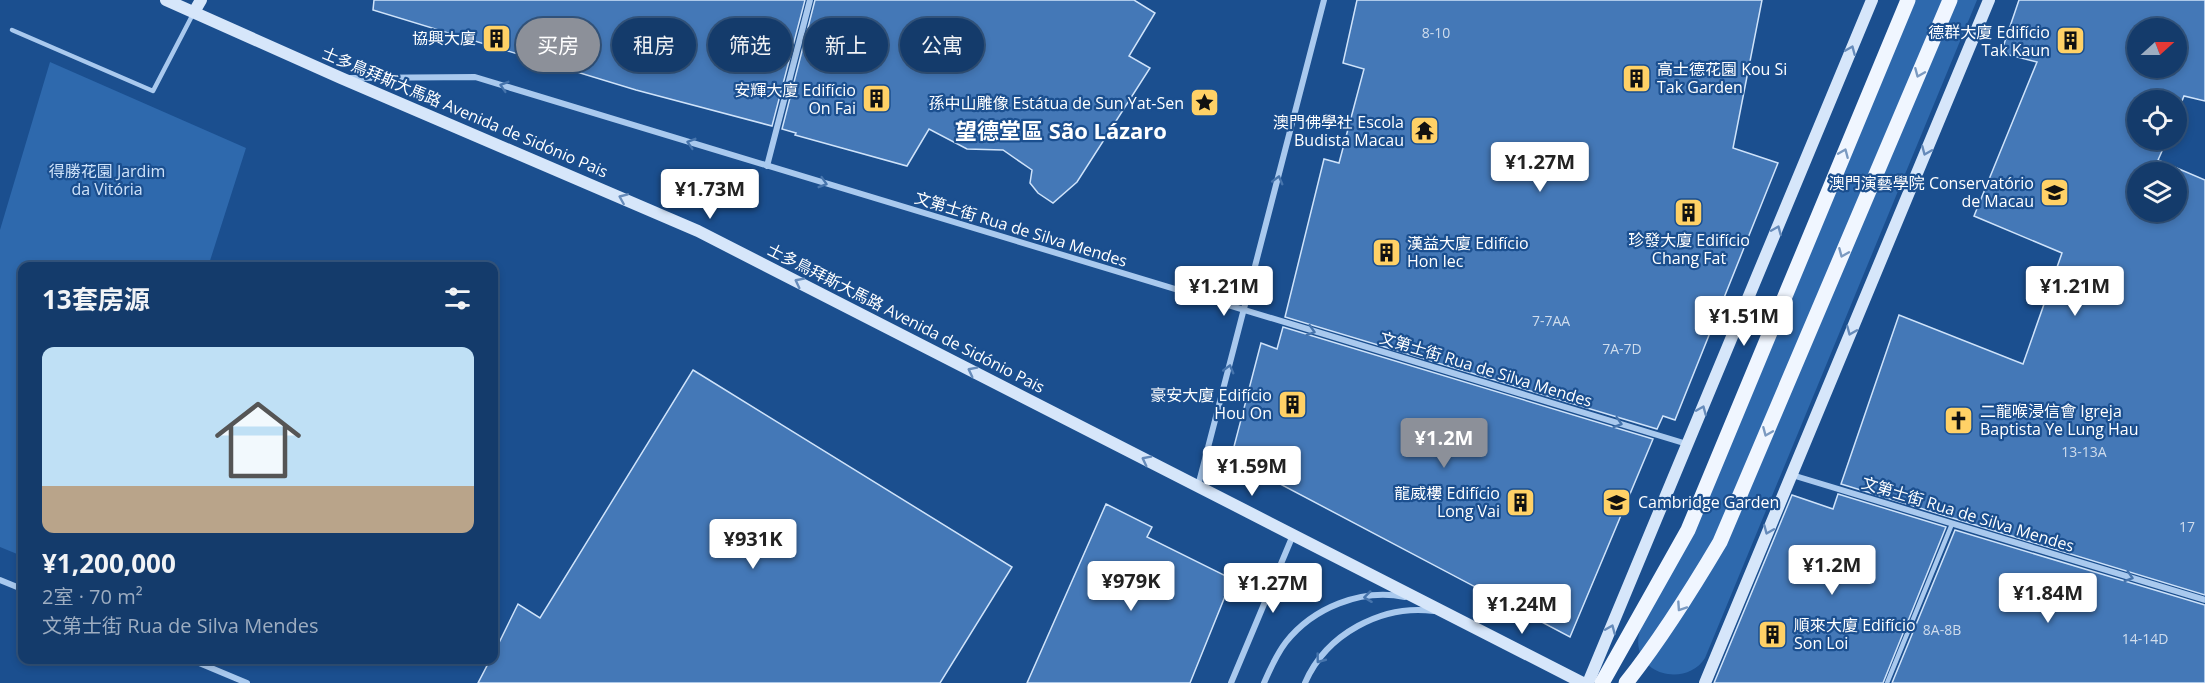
<!DOCTYPE html>
<html lang="zh">
<meta charset="utf-8">
<style>
:root{--surface:#143b6b;--page:#214673;--text:#f1f3f6;--muted:#9dadc1;--line:#33557e;--accent:#8c9099}
body{margin:0;font-family:"Open Sans","Noto Sans SC",sans-serif;background:var(--page);color:var(--text);height:100vh;display:flex;flex-direction:column;font-size:22px;white-space:nowrap}
*{box-sizing:border-box;margin:0}
p{font-size:20px;color:var(--muted)}
.icon{flex:none;width:33px;height:33px;fill:none;stroke:currentColor;stroke-width:2;stroke-linecap:round;stroke-linejoin:round}
.map{position:relative;flex:1;overflow:hidden}
.drawer{position:absolute;left:18px;top:262px;width:480px;height:402px;display:flex;flex-direction:column;background:var(--surface);border-radius:12px;box-shadow:0 3px 9px #0003,0 0 0 2px var(--line)}
.drawer>*{flex:none}
.guide{position:absolute;left:516px;top:18px;width:570px;height:54px;display:flex;gap:12px}
.needle{width:39px;rotate:69deg}
.buttons{position:absolute;left:2127px;top:18px;display:grid;gap:12px}
.buttons a{display:grid;place-items:center;width:60px;height:60px;border-radius:50%;background:var(--surface);box-shadow:0 3px 9px #0003,0 0 0 2px var(--line);font-size:30px}
.price{position:absolute;translate:-50% -51px;padding:0 14px;border-radius:6px;background:#fff;color:#222;font-size:20px;line-height:39px;filter:drop-shadow(0 2px 3px #0008)}
.price::after{content:'';position:absolute;left:50%;top:36px;width:18px;height:14px;margin-left:-9px;background:inherit;clip-path:polygon(0 0,100% 0,50% 100%)}
.price.current{background:var(--accent);color:#fff}
ul{padding:0;list-style:none}
li{display:grid;align-content:center;gap:12px;height:318px;padding:0 24px}
li+li{border-top:2px solid var(--line)}
li span{display:grid;place-items:center;height:186px;border-radius:12px;color:#555}
li>.icon{margin-inline-start:auto}
span .icon{width:108px;height:108px;fill:#fffc;stroke-width:1}
li b{font-size:26px}
h2{display:flex;justify-content:space-between;align-items:center;height:72px;padding:0 24px;font-size:26px}
.tag{padding:0 21px;border-radius:27px;background:var(--surface);box-shadow:0 3px 9px #0003,0 0 0 2px var(--line);font-size:21px;line-height:54px}
.tag.current{background:var(--accent);color:#fff}
.map>svg:first-child{display:block}
.green{fill:#2e69ad}
.building{fill:#4478b7;stroke:#cfe3fa;stroke-width:1.5;fill-rule:evenodd}
.lines{fill:none;stroke-linecap:round;stroke-linejoin:round}
.lane{stroke:#a9c9ee;stroke-width:4.5}
.street{stroke:#a9c9ee;stroke-width:6}
.secondary{stroke:#d6e6fa;stroke-width:12}
.primary{stroke:#f0f6ff;stroke-width:15}
.oneway{stroke:#668bba}
.oneway2{stroke:#7b9ac1}
.oneway3{stroke:#4674ac}
.labels{text-anchor:middle;dominant-baseline:central;stroke-width:4.5;stroke-linejoin:round;paint-order:stroke}
.number-label{font-size:14px;fill:#d0dded}
.poi-label{font-size:16px;fill:#fff;stroke:#1b4f8f;text-anchor:end}
.street-label{font-size:16px;fill:#fff;stroke:#1b4f8f}
.park-label{font-size:16px;fill:#cfe3fa;stroke:#1b4f8f}
.district-label{font-size:22px;font-weight:bold;fill:#fff;stroke:#1b4f8f}
</style>
<div class="map">
<svg width="2205" height="683" viewBox="0 0 2205 683">
<rect width="100%" height="100%" fill="#1b4f8f"/>
<g class="green">
<path d="M1909,0H1977L1705,658C1690,683 1646,679 1639,649C1637,641 1639,633 1641,625Z"/>
<path d="M50,62L246,148L208,267H22V556L0,547V230Z"/>
</g>
<g class="building">
<path d="M374,0H805L772,126L636,90L373,10Z"/>
<path d="M815,0H1134L1155,13L1129,56L1150,68L1077,182L1053,203L1038,193L1030,183L1032,170L1003,150L967,149L929,129L907,166L795,135L796,133L782,129Z"/>
<path d="M1357,0H1762L1733,148L1778,163L1675,420L1663,416L1657,429L1285,317L1324,159L1339,163L1364,69L1343,63Z"/>
<path d="M2019,0H2205V101L2184,96L2176,116V100H2138V140H2167L2158,160L2205,180V595L1841,484L1899,315L2023,364L2062,253L1974,216L2037,62L2001,53ZM2138,28H2176V68H2138ZM2138,172H2176V212H2138Z"/>
<path d="M1283,327L1653,439L1570,637L1231,458L1261,343L1277,349Z"/>
<path d="M693,370L1012,567L940,683H478L490,660H494V653L518,604L540,618Z"/>
<path d="M1838,494L1946,527L1883,683H1714L1792,495L1833,509Z"/>
<path d="M1106,504L1152,527L1147,537L1232,579L1190,683H1027Z"/>
<path d="M1955,530L2205,605V683H1892Z"/>
</g>
<g class="lines">
<g class="lane">
<path d="M12,30L153,91L193,14"/>
<path d="M1887,683L1952,524"/>
</g>
<g class="street">
<path d="M348,78L475,77L1687,444"/>
<path d="M767,166L810,0"/>
<path d="M1792,475L2205,600"/>
<path d="M1198,486L1324,0"/>
<path d="M0,580L22,589"/>
<path d="M192,660L247,683"/>
<path d="M1231,683L1293,535"/>
<path d="M1264,683C1270,669 1276,655 1286,642C1313,608 1361,588 1405,597"/>
<path d="M1305,683C1326,634 1382,604 1434,611"/>
</g>
<g class="secondary">
<path d="M166,0L341,78L698,231L1583,683"/>
<path d="M194,12L201,0"/>
<path d="M1588,683L1872,0"/>
<path d="M1705,683L1989,0"/>
</g>
<g class="primary">
<path d="M1602,683L1688,530L1908,0"/>
<path d="M1626,683C1661,639 1691,591 1720,542L1950,0"/>
</g>
</g>
<defs><path id="oneway-chevron" d="M-2-3.5L2.5 0L-2 3.5" fill="none" stroke-width="1.6" stroke-linecap="round" stroke-linejoin="round" transform="scale(1.5)"/></defs>
<g class="oneway">
<use href="#oneway-chevron" transform="translate(1851 50) rotate(-67)"/>
<use href="#oneway-chevron" transform="translate(1926 151) rotate(113)"/>
<use href="#oneway-chevron" transform="translate(623 198) rotate(-157)"/>
<use href="#oneway-chevron" transform="translate(1777 230) rotate(-67)"/>
<use href="#oneway-chevron" transform="translate(799 282) rotate(-153)"/>
<use href="#oneway-chevron" transform="translate(1851 331) rotate(113)"/>
<use href="#oneway-chevron" transform="translate(972 371) rotate(-153)"/>
<use href="#oneway-chevron" transform="translate(1702 410) rotate(-67)"/>
<use href="#oneway-chevron" transform="translate(1146 460) rotate(-153)"/>
<use href="#oneway-chevron" transform="translate(1768 530) rotate(113)"/>
<use href="#oneway-chevron" transform="translate(1611 629) rotate(-67)"/>
</g>
<g class="oneway2">
<use href="#oneway-chevron" transform="translate(1919 73) rotate(113)"/>
<use href="#oneway-chevron" transform="translate(1844 153) rotate(-67)"/>
<use href="#oneway-chevron" transform="translate(1843 253) rotate(113)"/>
<use href="#oneway-chevron" transform="translate(1767 432) rotate(113)"/>
<use href="#oneway-chevron" transform="translate(1681 607) rotate(124)"/>
</g>
<g class="oneway3">
<use href="#oneway-chevron" transform="translate(504 86) rotate(-163)"/>
<use href="#oneway-chevron" transform="translate(691 143) rotate(-163)"/>
<use href="#oneway-chevron" transform="translate(1278 180) rotate(-75)"/>
<use href="#oneway-chevron" transform="translate(823 183) rotate(17)"/>
<use href="#oneway-chevron" transform="translate(1311 331) rotate(17)"/>
<use href="#oneway-chevron" transform="translate(1229 369) rotate(-75)"/>
<use href="#oneway-chevron" transform="translate(1618 423) rotate(17)"/>
<use href="#oneway-chevron" transform="translate(2129 577) rotate(17)"/>
<use href="#oneway-chevron" transform="translate(1368 597) rotate(173)"/>
<use href="#oneway-chevron" transform="translate(1320 659) rotate(127)"/>
</g>
<defs>
<symbol id="building-square" viewBox="-11 -11 22 22"><rect x="-9" y="-9" width="18" height="18" rx="4" fill="#ffd166" stroke="#1b4f8f"/><path d="M-4-6H4V6H1V3H-1V6H-4ZM-2.5-4.3h1.7v1.8h-1.7ZM.8-4.3h1.7v1.8H.8ZM-2.5-1h1.7V.8h-1.7ZM.8-1h1.7V.8H.8Z" fill="#111"/></symbol>
<symbol id="sight-square" viewBox="-11 -11 22 22"><rect x="-9" y="-9" width="18" height="18" rx="4" fill="#ffd166" stroke="#1b4f8f"/><path d="M0-6L1.8-2.2L6-1.7L2.9 1.2L3.7 5.4L0 3.3L-3.7 5.4L-2.9 1.2L-6-1.7L-1.8-2.2Z" fill="#111"/></symbol>
<symbol id="temple-square" viewBox="-11 -11 22 22"><rect x="-9" y="-9" width="18" height="18" rx="4" fill="#ffd166" stroke="#1b4f8f"/><path d="M0-6L5-2H3V0L6.5 2.5H4V6H1.5V3h-3V6H-4V2.5H-6.5L-3 0V-2H-5Z" fill="#111"/></symbol>
<symbol id="university-square" viewBox="-11 -11 22 22"><rect x="-9" y="-9" width="18" height="18" rx="4" fill="#ffd166" stroke="#1b4f8f"/><path d="M0-5L7-2L0 1L-7-2ZM-4 1L0 2.5L4 1V4Q0 6-4 4Z" fill="#111"/></symbol>
<symbol id="church-square" viewBox="-11 -11 22 22"><rect x="-9" y="-9" width="18" height="18" rx="4" fill="#ffd166" stroke="#1b4f8f"/><path d="M-1.2-6h2.4v3.5h3.3v2.4h-3.3V6h-2.4V-.1h-3.3v-2.4h3.3Z" fill="#111"/></symbol>
<symbol id="school-square" viewBox="-11 -11 22 22"><rect x="-9" y="-9" width="18" height="18" rx="4" fill="#ffd166" stroke="#1b4f8f"/><path d="M0-5L7-2L0 1L-7-2ZM-4 1L0 2.5L4 1V4Q0 6-4 4Z" fill="#111"/></symbol>
</defs>
<g fill-rule="evenodd">
<use href="#building-square" x="480" y="22" width="33" height="33"/>
<use href="#building-square" x="2054" y="24" width="33" height="33"/>
<use href="#building-square" x="1620" y="62" width="33" height="33"/>
<use href="#building-square" x="860" y="82" width="33" height="33"/>
<use href="#sight-square" x="1188" y="86" width="33" height="33"/>
<use href="#temple-square" x="1408" y="114" width="33" height="33"/>
<use href="#university-square" x="2038" y="176" width="33" height="33"/>
<use href="#building-square" x="1672" y="196" width="33" height="33"/>
<use href="#building-square" x="1370" y="236" width="33" height="33"/>
<use href="#building-square" x="1276" y="388" width="33" height="33"/>
<use href="#church-square" x="1942" y="404" width="33" height="33"/>
<use href="#building-square" x="1504" y="486" width="33" height="33"/>
<use href="#school-square" x="1600" y="486" width="33" height="33"/>
<use href="#building-square" x="1756" y="618" width="33" height="33"/>
</g>
<g class="labels">
<g class="number-label">
<text x="1436" y="32">8-10</text>
<text x="1551" y="320">7-7AA</text>
<text x="1622" y="348">7A-7D</text>
<text x="2084" y="451">13-13A</text>
<text x="2187" y="526">17</text>
<text x="1942" y="629">8A-8B</text>
<text x="2145" y="638">14-14D</text>
</g>
<g class="poi-label">
<text x="2050" y="32">德群大廈 Edifício<tspan x="2050" dy="18">Tak Kaun</tspan></text>
<text x="476" y="38">協興大廈</text>
<text x="1657" y="69" text-anchor="start">高士德花園 Kou Si<tspan x="1657" dy="18">Tak Garden</tspan></text>
<text x="856" y="90">安輝大廈 Edifício<tspan x="856" dy="18">On Fai</tspan></text>
<text x="1184" y="103">孫中山雕像 Estátua de Sun Yat-Sen</text>
<text x="1404" y="122">澳門佛學社 Escola<tspan x="1404" dy="18">Budista Macau</tspan></text>
<text x="2034" y="183">澳門演藝學院 Conservatório<tspan x="2034" dy="18">de Macau</tspan></text>
<text x="1689" y="240" text-anchor="middle">珍發大廈 Edifício<tspan x="1689" dy="18">Chang Fat</tspan></text>
<text x="1407" y="243" text-anchor="start">漢益大廈 Edifício<tspan x="1407" dy="18">Hon Iec</tspan></text>
<text x="1272" y="395">豪安大廈 Edifício<tspan x="1272" dy="18">Hou On</tspan></text>
<text x="1980" y="411" text-anchor="start">二龍喉浸信會 Igreja<tspan x="1980" dy="18">Baptista Ye Lung Hau</tspan></text>
<text x="1500" y="493">龍威樓 Edifício<tspan x="1500" dy="18">Long Vai</tspan></text>
<text x="1638" y="502" text-anchor="start">Cambridge Garden</text>
<text x="1794" y="625" text-anchor="start">順來大廈 Edifício<tspan x="1794" dy="18">Son Loi</tspan></text>
</g>
<g class="street-label">
<text transform="translate(465 112) rotate(23)">士多鳥拜斯大馬路 Avenida de Sidónio Pais</text>
<text transform="translate(1021 229) rotate(17)">文第士街 Rua de Silva Mendes</text>
<text transform="translate(906 318) rotate(27)">士多鳥拜斯大馬路 Avenida de Sidónio Pais</text>
<text transform="translate(1486 369) rotate(17)">文第士街 Rua de Silva Mendes</text>
<text transform="translate(1968 514) rotate(17)">文第士街 Rua de Silva Mendes</text>
</g>
<g class="park-label">
<text x="107" y="171">得勝花園 Jardim<tspan x="107" dy="18">da Vitória</tspan></text>
</g>
<g class="district-label">
<text x="1061" y="130">望德堂區 São Lázaro</text>
</g>
</g>
</svg>
<div class="buttons">
<a><svg class="needle" viewBox="-14 -14 28 28"><path d="M0-13l5 13h-10z" fill="#e53935"/><path d="M0 13l5-13h-10z" fill="#9dadc1"/></svg></a>
<a><svg class="icon" aria-label="locate" viewBox="0 0 24 24"><circle cx="12" cy="12" r="6"/><path d="M12 2v4M12 18v4M2 12h4M18 12h4"/></svg></a>
<a><svg class="icon" aria-label="layers" viewBox="0 0 24 24"><path d="M12 4l9 5-9 5-9-5zM3 14l9 5 9-5"/></svg></a>
</div>
<b class="price" style="left:1540px;top:193px">¥1.27M</b>
<b class="price" style="left:710px;top:220px">¥1.73M</b>
<b class="price" style="left:1224px;top:317px">¥1.21M</b>
<b class="price" style="left:2075px;top:317px">¥1.21M</b>
<b class="price" style="left:1744px;top:347px">¥1.51M</b>
<b class="price current" style="left:1444px;top:469px">¥1.2M</b>
<b class="price" style="left:1252px;top:497px">¥1.59M</b>
<b class="price" style="left:753px;top:570px">¥931K</b>
<b class="price" style="left:1832px;top:596px">¥1.2M</b>
<b class="price" style="left:1131px;top:612px">¥979K</b>
<b class="price" style="left:1273px;top:614px">¥1.27M</b>
<b class="price" style="left:2048px;top:624px">¥1.84M</b>
<b class="price" style="left:1522px;top:635px">¥1.24M</b>
<div class="guide">
<a class="tag current">买房</a>
<a class="tag">租房</a>
<a class="tag">筛选</a>
<a class="tag">新上</a>
<a class="tag">公寓</a>
</div>
<section class="drawer">
<h2>13套房源<svg class="icon" aria-label="filters" viewBox="0 0 24 24"><path d="M4 7h16M4 17h16"/><circle cx="9" cy="7" r="2"/><circle cx="15" cy="17" r="2"/></svg></h2>
<ul>
<li><span style="background:linear-gradient(#bfe0f5 75%,#b9a48a 0)"><svg class="icon" aria-label="home" viewBox="0 0 24 24"><path d="M3 11l9-7 9 7M6 9v11h12V9"/></svg></span><div><b>¥1,200,000</b><p>2室 · 70 m²</p><p>文第士街 Rua de Silva Mendes</p></div></li>
</ul>
</section>
</div>
